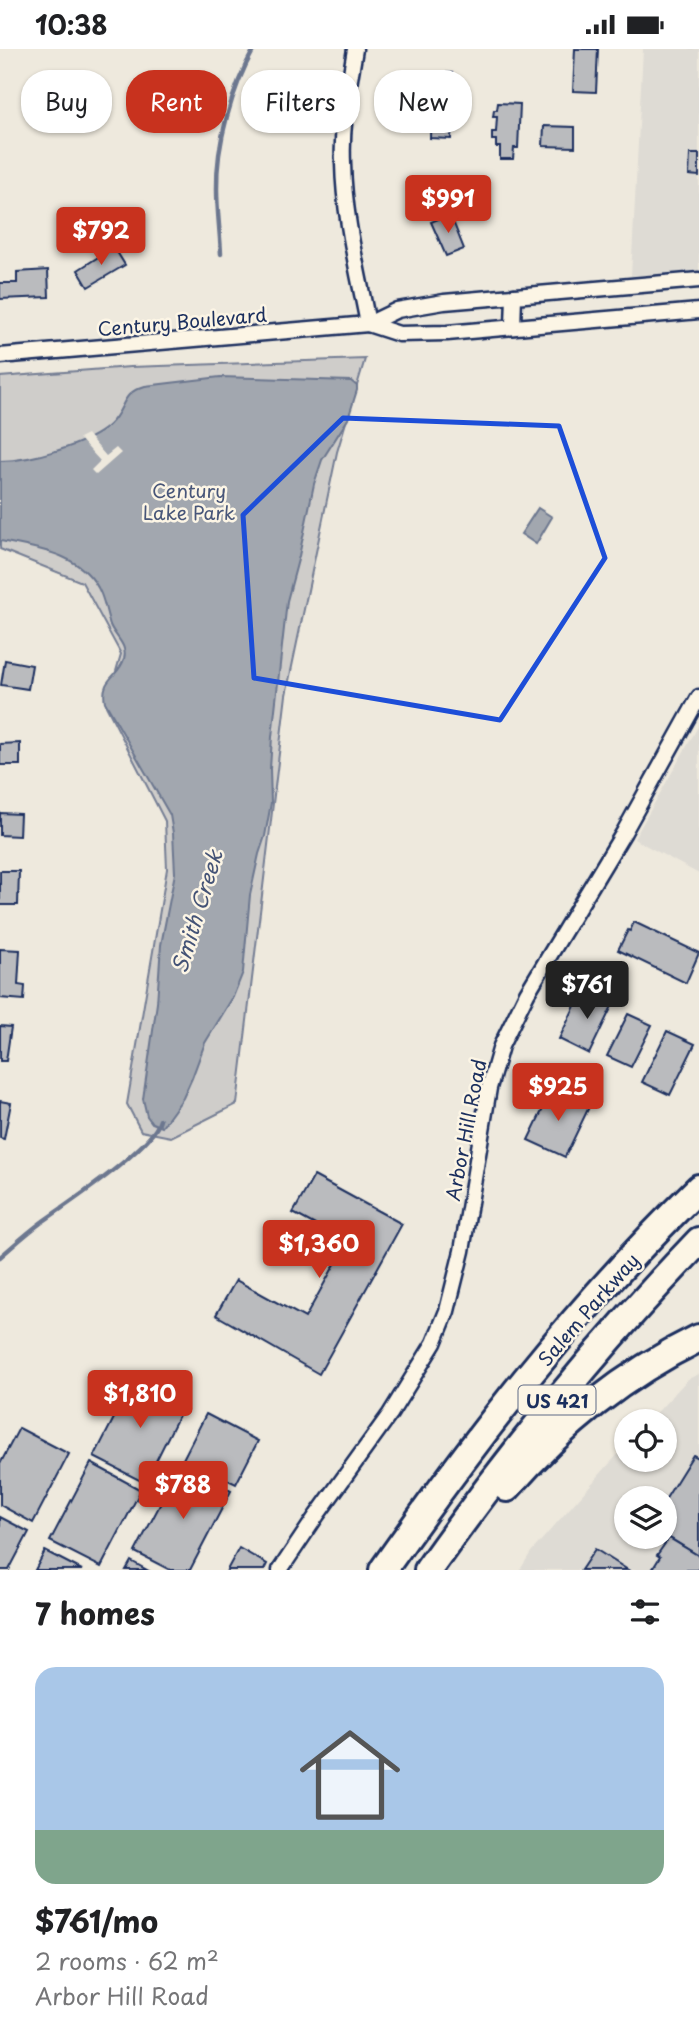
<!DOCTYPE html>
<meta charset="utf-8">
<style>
:root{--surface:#fff;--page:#f6f6f6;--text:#202124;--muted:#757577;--accent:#c8321e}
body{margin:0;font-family:"Playpen Sans",sans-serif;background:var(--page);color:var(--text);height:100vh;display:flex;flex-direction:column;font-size:26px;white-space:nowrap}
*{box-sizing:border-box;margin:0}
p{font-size:23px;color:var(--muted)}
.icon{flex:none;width:38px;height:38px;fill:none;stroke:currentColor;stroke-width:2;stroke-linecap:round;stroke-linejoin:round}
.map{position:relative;height:1521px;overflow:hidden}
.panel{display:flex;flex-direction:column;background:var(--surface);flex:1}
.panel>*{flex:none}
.banner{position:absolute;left:21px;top:21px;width:658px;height:63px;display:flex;gap:14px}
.fabs{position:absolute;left:614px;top:1360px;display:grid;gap:14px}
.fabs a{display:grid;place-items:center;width:63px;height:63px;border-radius:50%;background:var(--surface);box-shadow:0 2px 5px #0004;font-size:35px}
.price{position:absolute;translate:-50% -60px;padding:0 16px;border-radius:7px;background:var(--accent);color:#fff;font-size:23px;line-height:46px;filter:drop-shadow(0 2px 4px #0008)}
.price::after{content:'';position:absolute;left:50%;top:42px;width:21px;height:16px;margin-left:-10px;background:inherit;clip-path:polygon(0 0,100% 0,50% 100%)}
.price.current{background:#222;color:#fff}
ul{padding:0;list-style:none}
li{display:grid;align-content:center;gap:14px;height:371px;padding:0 35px}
li span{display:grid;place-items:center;height:217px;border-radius:21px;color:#555}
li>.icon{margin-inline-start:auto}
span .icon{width:126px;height:126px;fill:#fffc;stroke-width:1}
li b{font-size:30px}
h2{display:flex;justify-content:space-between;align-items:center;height:84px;padding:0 35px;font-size:30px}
.pill{padding:0 24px;border-radius:28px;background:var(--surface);box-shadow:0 2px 5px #0004;font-size:24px;line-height:63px}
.pill.current{background:var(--accent);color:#fff}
.status{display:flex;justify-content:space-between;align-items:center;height:49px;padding:0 35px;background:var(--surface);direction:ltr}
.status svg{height:19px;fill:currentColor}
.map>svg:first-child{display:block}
.built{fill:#dedbd4;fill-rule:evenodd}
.green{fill:#cfcdca;stroke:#757e94;stroke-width:2}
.water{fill:#a2a7af;stroke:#6c778f;stroke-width:2}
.pier{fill:#eee9dd}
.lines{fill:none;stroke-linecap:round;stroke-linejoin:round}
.stream{stroke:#6c778f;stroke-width:4.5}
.building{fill:#babbbe;stroke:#1b2f5e;stroke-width:2}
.street-casing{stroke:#1b2f5e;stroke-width:19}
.highway-casing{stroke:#1b2f5e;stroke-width:32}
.street{stroke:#fcf5e5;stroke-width:14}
.highway{stroke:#fcf5e5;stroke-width:26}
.marked{fill:none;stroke:#1d4ed8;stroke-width:5;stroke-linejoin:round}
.labels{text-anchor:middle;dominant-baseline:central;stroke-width:5;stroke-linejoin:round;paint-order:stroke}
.shield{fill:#fcf5e5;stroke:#5e6a86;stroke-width:2}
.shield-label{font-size:18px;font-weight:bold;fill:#1b2f5e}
.street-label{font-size:19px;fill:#1b2f5e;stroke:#fcf5e5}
.park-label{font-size:19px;fill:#485679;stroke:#fcf5e5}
.water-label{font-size:21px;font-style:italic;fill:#445376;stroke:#fcf5e5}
</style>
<div class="status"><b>10:38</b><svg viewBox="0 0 49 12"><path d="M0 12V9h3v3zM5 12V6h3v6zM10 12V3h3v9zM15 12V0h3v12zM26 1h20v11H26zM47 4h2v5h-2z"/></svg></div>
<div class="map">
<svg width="699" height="1521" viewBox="0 0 699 1521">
<rect width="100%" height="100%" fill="#eee9dd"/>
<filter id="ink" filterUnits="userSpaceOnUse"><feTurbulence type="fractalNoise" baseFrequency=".0143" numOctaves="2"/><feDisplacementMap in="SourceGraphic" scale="14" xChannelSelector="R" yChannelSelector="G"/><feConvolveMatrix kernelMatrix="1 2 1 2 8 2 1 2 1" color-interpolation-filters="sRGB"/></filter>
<g filter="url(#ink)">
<g class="built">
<path d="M643,0H699V222L631,227Z"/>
<path d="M699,676V825L634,790Z"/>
<path d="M699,1325V1521H520L531,1503L626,1396V1410H665V1372H649L688,1330ZM626,1449H665V1488H626Z"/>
</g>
<path class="green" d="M365,310L337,403L286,646L237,1055L171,1088L141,1082L127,1055L167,820L165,772L106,657L121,605L82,533L0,500V328L130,318Z"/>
<g class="water">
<path d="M220,328L351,332L357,337V341L348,370L322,411L314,435L299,507L287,552L272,688L270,720L271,754L265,787L259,805L250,846L243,923L233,948L205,994L192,1029L183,1049L162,1078L152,1074L147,1067L143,1050L157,954L161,896L175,824L173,784L170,766L105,653C100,629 119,628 124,610C128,596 115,588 110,576C107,566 105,555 101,545C85,505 37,499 0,492V412C29,412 88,396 109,376C127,359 119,345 145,337Z"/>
<path d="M538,459L552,468L536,495L521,485Z"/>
</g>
<path class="pier" d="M87,385L106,407L116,399L121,404L96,426L91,421L100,412L79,389Z"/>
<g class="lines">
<g class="stream">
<path d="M221,205C220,183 217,161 217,140C216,95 232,39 254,0"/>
<path d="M0,1208C14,1196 27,1184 42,1173C67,1155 154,1098 160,1071"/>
</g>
</g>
<g class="building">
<path d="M575,0H598L596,43L573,42Z"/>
<path d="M432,23L453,24L451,90L430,89Z"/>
<path d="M498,54L520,55L518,99H514L513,110H500V98H496V91H492V83H496L497,68H493L494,61H497Z"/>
<path d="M544,77L575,78V98L543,97Z"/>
<path d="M690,105H699V127L689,126Z"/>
<path d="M450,165L464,200L446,207L431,173Z"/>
<path d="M114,198L125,216L88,238L78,221Z"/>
<path d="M48,221L49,248L0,250V234H17V223Z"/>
<path d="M5,611L32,616L28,640L1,636Z"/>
<path d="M20,694V716H0V695Z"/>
<path d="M0,764L20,765L19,787L0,786Z"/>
<path d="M0,822H19L18,856H0Z"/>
<path d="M634,873L699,904L686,934L618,901L628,881L630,882Z"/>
<path d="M0,900L20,901L18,936L25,937L24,951L0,949Z"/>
<path d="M584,938L614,953L589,1005L559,990Z"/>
<path d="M628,965L652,976L631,1018L607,1007Z"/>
<path d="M0,977L11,978L6,1012H0Z"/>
<path d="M667,982L695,995L670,1046L642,1033Z"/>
<path d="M552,1041L589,1058L565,1108L528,1091Z"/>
<path d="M0,1052L11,1054L4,1090L0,1089Z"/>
<path d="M314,1127L402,1175L319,1325L216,1266L236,1231L305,1269L350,1188L333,1178L330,1184L293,1164Z"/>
<path d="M135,1328L185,1354L145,1434L94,1408Z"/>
<path d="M206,1365L258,1392L236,1435L193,1414L192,1417L182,1412Z"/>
<path d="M19,1379L69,1405L33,1474L0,1456V1415Z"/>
<path d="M693,1406L699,1409V1507L665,1486V1451Z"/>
<path d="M91,1414L141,1441L101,1518L50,1492Z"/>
<path d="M181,1416L231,1442L190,1521H170L135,1503Z"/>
<path d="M0,1468L29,1483L9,1521H0Z"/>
<path d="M669,1489L699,1507V1521H652L660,1508L657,1506Z"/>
<path d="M239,1499L267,1515L264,1521H227Z"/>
<path d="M595,1500L628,1521H581Z"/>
<path d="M45,1502L82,1521H35Z"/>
<path d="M131,1512L147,1521H126Z"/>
</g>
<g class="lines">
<defs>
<g id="street">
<path d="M355,0C349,38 341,75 343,114C344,168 358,222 368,275"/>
<path d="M368,275L399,285L447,284L699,262"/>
<path d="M513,278L514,247"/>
<path d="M0,307L368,275L397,261L444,253L699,231"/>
<path d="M280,1521L317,1466L390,1365L434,1294L447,1262L462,1202L489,1039L501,997L527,944L624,783L699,648"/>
</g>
<g id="highway">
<path d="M507,1439C563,1375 623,1326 699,1289"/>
<path d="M383,1521C478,1386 580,1254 699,1139"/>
<path d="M428,1521C510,1405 600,1295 699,1192"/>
</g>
</defs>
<use href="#street" class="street-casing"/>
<use href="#highway" class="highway-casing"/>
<use href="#street" class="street"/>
<use href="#highway" class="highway"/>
</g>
</g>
<path class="marked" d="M343,369L559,377L605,509L500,671L254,629L243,466Z"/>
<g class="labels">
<rect class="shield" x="518.5" y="1336.5" width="77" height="29" rx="5"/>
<g class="shield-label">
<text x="557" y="1351">US 421</text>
</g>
<g class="street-label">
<text transform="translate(182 272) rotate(-5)">Century Boulevard</text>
<text transform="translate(465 1081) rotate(-79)">Arbor Hill Road</text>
<text transform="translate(588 1260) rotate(-49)">Salem Parkway</text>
</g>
<g class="park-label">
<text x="189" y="441">Century<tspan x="189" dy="22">Lake Park</tspan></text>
</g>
<g class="water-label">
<text transform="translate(196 862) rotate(-73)">Smith Creek</text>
</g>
</g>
</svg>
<div class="fabs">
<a><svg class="icon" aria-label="locate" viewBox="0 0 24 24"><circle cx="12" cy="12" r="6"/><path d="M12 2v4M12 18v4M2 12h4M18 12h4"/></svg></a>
<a><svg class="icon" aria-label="layers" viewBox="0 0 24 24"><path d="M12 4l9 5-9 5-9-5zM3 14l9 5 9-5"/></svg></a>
</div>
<b class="price" style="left:448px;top:186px">$991</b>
<b class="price" style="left:101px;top:218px">$792</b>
<b class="price current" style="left:587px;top:972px">$761</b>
<b class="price" style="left:558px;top:1074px">$925</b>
<b class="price" style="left:319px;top:1231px">$1,360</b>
<b class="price" style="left:140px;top:1381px">$1,810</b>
<b class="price" style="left:183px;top:1472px">$788</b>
<div class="banner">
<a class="pill">Buy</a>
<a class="pill current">Rent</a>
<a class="pill">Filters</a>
<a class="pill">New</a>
</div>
</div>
<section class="panel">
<h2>7 homes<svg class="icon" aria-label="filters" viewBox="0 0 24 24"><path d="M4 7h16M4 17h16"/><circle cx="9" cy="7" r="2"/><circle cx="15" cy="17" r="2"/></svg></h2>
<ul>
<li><span style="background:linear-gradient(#a9c7e8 75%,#7fa58c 0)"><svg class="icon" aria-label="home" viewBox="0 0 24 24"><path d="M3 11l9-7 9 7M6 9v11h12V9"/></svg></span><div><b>$761/mo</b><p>2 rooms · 62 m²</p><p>Arbor Hill Road</p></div></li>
</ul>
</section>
